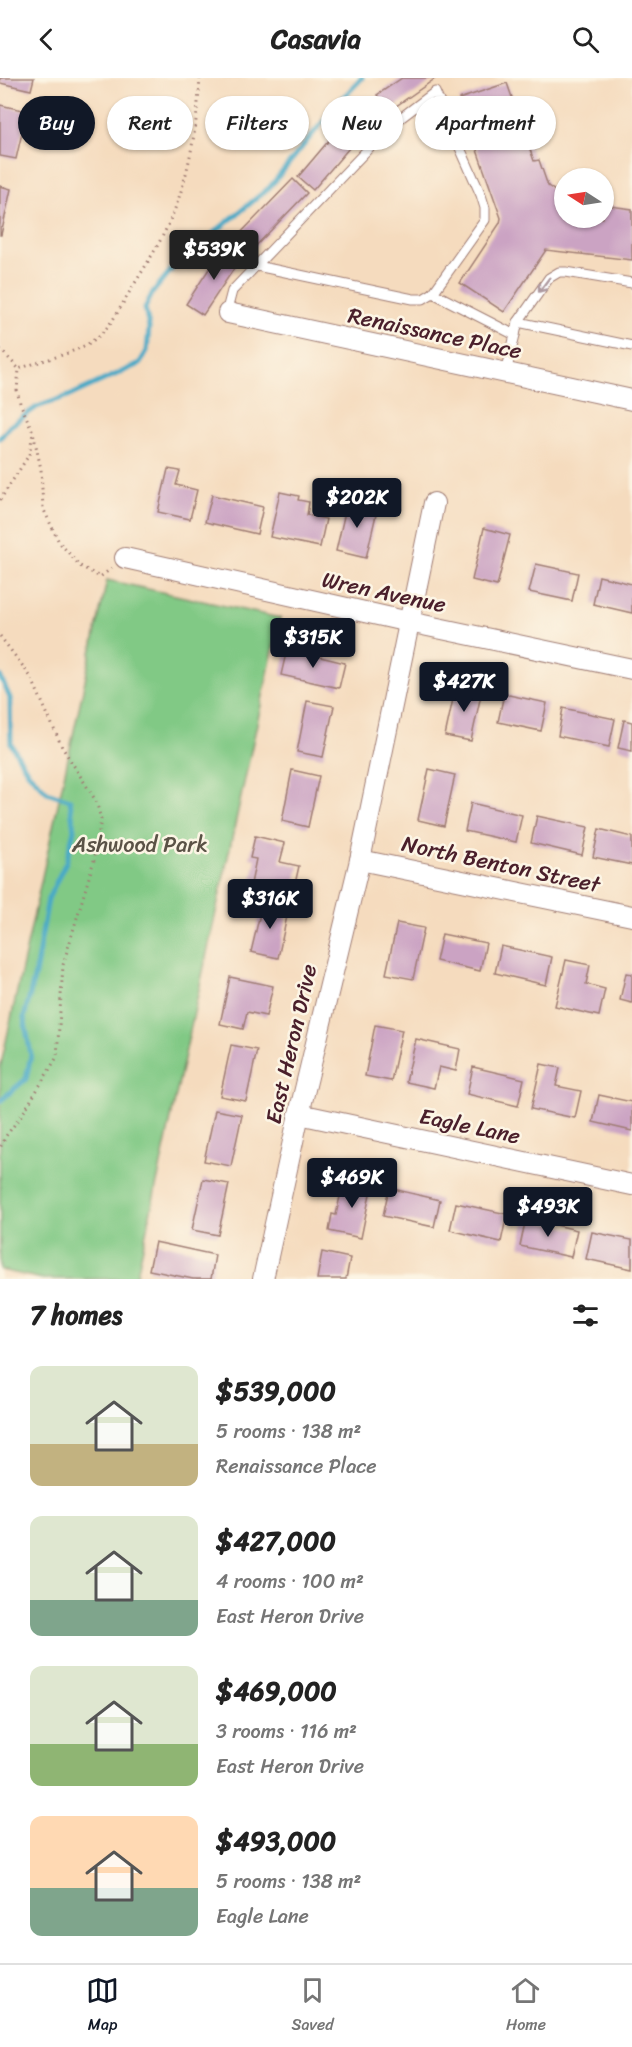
<!DOCTYPE html>
<meta charset="utf-8">
<style>
:root{--surface:#fff;--page:#f2f2f2;--text:#222;--muted:#767676;--line:#e0e0e0;--accent:#111827}
body{margin:0;font-family:Sriracha,sans-serif;background:var(--page);color:var(--text);height:100vh;display:flex;flex-direction:column;font-size:22px;white-space:nowrap}
*{box-sizing:border-box;margin:0}
p{font-size:20px;color:var(--muted)}
.icon{flex:none;width:33px;height:33px;fill:none;stroke:currentColor;stroke-width:2;stroke-linecap:round;stroke-linejoin:round}
.map{position:relative;height:1201px;overflow:hidden}
.panel{display:flex;flex-direction:column;background:var(--surface);flex:1}
.panel>*{flex:none}
.banner{position:absolute;left:18px;top:18px;width:597px;height:54px;display:flex;gap:12px}
.needle{width:39px;rotate:282deg}
.fabs{position:absolute;left:554px;top:90px;display:grid;gap:12px}
.fabs a{display:grid;place-items:center;width:60px;height:60px;border-radius:50%;background:var(--surface);box-shadow:0 2px 4px #0004;font-size:30px}
.price{position:absolute;translate:-50% -51px;padding:0 14px;border-radius:6px;background:var(--accent);color:#fff;font-size:20px;line-height:39px;filter:drop-shadow(0 2px 3px #0008)}
.price::after{content:'';position:absolute;left:50%;top:36px;width:18px;height:14px;margin-left:-9px;background:inherit;clip-path:polygon(0 0,100% 0,50% 100%)}
.price.on{background:#222;color:#fff}
ul{padding:0;list-style:none}
li{display:flex;align-items:center;gap:18px;height:150px;padding:0 30px}
li span{display:grid;place-items:center;flex:none;width:168px;height:120px;border-radius:12px;color:#555}
li>.icon{margin-inline-start:auto}
span .icon{width:72px;height:72px;fill:#fffc;stroke-width:1}
li b{font-size:26px}
h2{display:flex;justify-content:space-between;align-items:center;height:72px;padding:0 30px;font-size:26px}
.chip{padding:0 21px;border-radius:27px;background:var(--surface);box-shadow:0 2px 4px #0004;font-size:21px;line-height:54px}
.chip.on{background:var(--accent);color:#fff}
header{display:flex;justify-content:space-between;align-items:center;height:78px;padding:0 30px;background:var(--surface);font-size:27px;font-weight:700}
.tabs{display:flex;justify-content:space-around;align-items:center;height:84px;border-top:2px solid var(--line);background:var(--surface);font-size:16px;color:var(--muted)}
.tabs a{display:grid;justify-items:center;gap:3px}
.tabs .on{color:var(--accent)}
.map>svg:first-child{display:block}
.green{fill:#81c985;stroke:#667458;stroke-width:1.5}
.lines{fill:none;stroke-linecap:round;stroke-linejoin:round}
.stream{stroke:#47a9c6;stroke-width:5}
.building{fill:#cba3c3}
.lane-casing{stroke:#a07d74;stroke-width:11}
.street-casing{stroke:#a07d74;stroke-width:22}
.path{stroke:#a07d74;stroke-width:3;stroke-dasharray:1.5 4.5;stroke-linecap:butt}
.lane{stroke:#fff;stroke-width:9}
.street{stroke:#fff;stroke-width:20}
.oneway{stroke:#ae9aa0}
.labels{text-anchor:middle;dominant-baseline:central;stroke-width:5;stroke-linejoin:round;paint-order:stroke}
.street-label{font-size:22px;fill:#4a1f2b;stroke:#fcf5e5}
.park-label{font-size:22px;fill:#5a5246;stroke:#fcf5e5}
</style>
<header><svg class="icon" aria-label="back" viewBox="0 0 24 24"><path d="M15 5l-7 7 7 7"/></svg>Casavia<svg class="icon" aria-label="search" viewBox="0 0 24 24"><circle cx="10" cy="10" r="6"/><path d="M15 15l6 6"/></svg></header>
<div class="map">
<svg width="632" height="1201" viewBox="0 0 632 1201">
<rect width="100%" height="100%" fill="#fcf5e5"/>
<filter id="ink" filterUnits="userSpaceOnUse"><feTurbulence type="fractalNoise" baseFrequency=".0167" numOctaves="2"/><feDisplacementMap in="SourceGraphic" scale="12" xChannelSelector="R" yChannelSelector="G"/><feConvolveMatrix kernelMatrix="1 2 1 2 8 2 1 2 1" color-interpolation-filters="sRGB"/></filter>
<filter id="wash" filterUnits="userSpaceOnUse"><feTurbulence type="fractalNoise" baseFrequency=".008" numOctaves="4" result="noise"/><feDisplacementMap in="SourceGraphic" scale="24" xChannelSelector="R" yChannelSelector="G"/><feGaussianBlur stdDeviation="1.35" result="paint"/><feColorMatrix in="noise" values="0 0 0 0 0 0 0 0 0 0 0 0 0 0 0 0 0 1.4 0 .05"/><feComposite in="paint" operator="in"/></filter>
<g filter="url(#wash)">
<rect width="100%" height="100%" fill="#f5dbbe"/>
<path class="green" d="M107,502L280,540L136,1201H43L0,1192V991Z"/>
<g class="lines">
<g class="stream">
<path d="M0,360L10,348L37,329L71,317L139,286L147,273L149,249L145,230L153,214L177,185L269,110L338,25L362,0"/>
<path d="M0,598L10,620L11,666L27,693L47,714L70,722L74,752L66,784L48,821L35,896L24,940L31,977L26,1001L0,1023"/>
</g>
</g>
<g id="blocks">
<g class="building">
<path d="M0,0H34L31,12L0,5Z"/>
<path d="M402,0H436L389,33L377,17Z"/>
<path d="M507,5L534,83L539,82L548,108L564,119V140H603V127L632,131V182L546,172L504,234L460,205L500,145L501,140L459,21Z"/>
<path d="M364,21L380,34L313,112L298,99Z"/>
<path d="M0,27L27,33L16,81L0,78Z"/>
<path d="M293,101L307,115L247,177L233,163Z"/>
<path d="M0,108L11,111L1,157H0Z"/>
<path d="M224,168L241,180L203,237L186,226Z"/>
<path d="M168,391L180,393L176,407L197,412L190,441L158,434Z"/>
<path d="M280,414L299,418L298,422L309,424L307,437L326,441L320,469L270,459Z"/>
<path d="M212,417L263,429L257,456L205,444Z"/>
<path d="M348,421L378,428L366,480L336,473Z"/>
<path d="M484,450L510,457L497,508L472,502Z"/>
<path d="M536,486L578,495L572,523L529,514Z"/>
<path d="M599,498L632,506V535L593,526Z"/>
<path d="M287,571L345,585L339,610L281,597Z"/>
<path d="M456,607L482,612L471,663L445,658Z"/>
<path d="M504,616L547,625L541,653L498,644Z"/>
<path d="M307,623L334,628L323,679L297,674Z"/>
<path d="M563,630L615,641L609,669L558,658Z"/>
<path d="M624,642L632,644V673L618,670Z"/>
<path d="M429,691L455,697L444,748L418,742Z"/>
<path d="M292,692L319,698L308,749L282,743Z"/>
<path d="M471,725L522,737L516,764L465,753Z"/>
<path d="M537,738L588,749L582,777L531,765Z"/>
<path d="M599,751L632,759V787L593,779Z"/>
<path d="M255,758L285,765L280,784L299,788L293,815L251,806L256,781L250,780Z"/>
<path d="M263,823L289,829L278,880L251,874Z"/>
<path d="M397,845L424,850L413,901L386,896Z"/>
<path d="M442,856L486,865L480,893L436,883Z"/>
<path d="M501,868L552,879L546,907L495,895Z"/>
<path d="M566,882L590,887L586,906L605,911L599,938L555,928Z"/>
<path d="M626,895L632,896V925L620,922Z"/>
<path d="M230,899L273,908L266,938L247,934L243,951L220,946Z"/>
<path d="M375,947L402,952L391,1003L365,998Z"/>
<path d="M416,961L460,971L456,993L439,989L434,1010L406,1004Z"/>
<path d="M231,967L257,972L246,1023L220,1018Z"/>
<path d="M541,986L560,990L556,1008L581,1013L575,1040L531,1031Z"/>
<path d="M473,989L524,1001L518,1028L467,1016Z"/>
<path d="M599,1017L632,1024V1053L593,1044Z"/>
<path d="M215,1032L242,1037L231,1088L204,1083Z"/>
<path d="M344,1100L372,1106L361,1160L329,1153L332,1136L336,1137Z"/>
<path d="M203,1101L229,1106L218,1157L192,1152Z"/>
<path d="M389,1110L440,1122L434,1149L383,1138Z"/>
<path d="M456,1125L507,1136L501,1164L450,1152Z"/>
<path d="M526,1140L577,1152L571,1179L520,1168Z"/>
<path d="M592,1154L632,1162V1191L586,1181Z"/>
<path d="M155,1164L215,1177L211,1201H193L149,1192Z"/>
<path d="M322,1174L350,1180L346,1201H317Z"/>
</g>
</g>
</g>
<g filter="url(#ink)">
<use href="#blocks" fill-opacity="0" stroke="#a07d74" stroke-width="1.5"/>
<g class="lines">
<defs>
<g id="lane">
<path d="M257,188L413,221H423L433,215"/>
<path d="M228,235L227,232L232,213L390,48L435,14L481,117L485,130V142L433,215L515,257"/>
<path d="M518,244L632,268"/>
<path d="M506,295L518,244L549,200L559,194H566L632,205"/>
</g>
<g id="street">
<path d="M228,235L632,322"/>
<path d="M125,480L409,544L632,591"/>
<path d="M360,782L632,838"/>
<path d="M299,1036L632,1107"/>
<path d="M263,1201L299,1036L360,782L434,425"/>
</g>
</defs>
<use href="#lane" class="lane-casing"/>
<use href="#street" class="street-casing"/>
<g class="path">
<path d="M0,271L19,291"/>
<path d="M0,422L29,377L33,355"/>
<path d="M112,490L100,499L80,488L59,464L43,430L41,391L33,354L20,325L17,312L19,291C43,281 74,277 95,261C111,249 120,230 130,213C145,189 161,164 172,138C190,95 197,46 200,0"/>
<path d="M0,558L31,599L62,669L96,723L101,741L95,779L63,887L57,979L25,1032L6,1058L0,1070"/>
</g>
<use href="#lane" class="lane"/>
<use href="#street" class="street"/>
</g>
<defs><path id="oneway-shaft" d="M-6 0H5M1.5-3L5.5 0L1.5 3" fill="none" stroke-width="1.6" stroke-linecap="round" stroke-linejoin="round" transform="scale(1.5)"/></defs>
<use class="oneway" href="#oneway-shaft" transform="translate(544 207) rotate(127)"/>
</g>
<g class="labels">
<g class="street-label">
<text transform="translate(435 255) rotate(12)">Renaissance Place</text>
<text transform="translate(384 514) rotate(12)">Wren Avenue</text>
<text transform="translate(501 786) rotate(12)">North Benton Street</text>
<text transform="translate(291 966) rotate(-77)">East Heron Drive</text>
<text transform="translate(470 1048) rotate(12)">Eagle Lane</text>
</g>
<g class="park-label">
<text x="140" y="766">Ashwood Park</text>
</g>
</g>
</svg>
<div class="fabs">
<a><svg class="needle" viewBox="-14 -14 28 28"><path d="M0-13l5 13h-10z" fill="#e53935"/><path d="M0 13l5-13h-10z" fill="#767676"/></svg></a>
</div>
<b class="price on" style="left:214px;top:203px">$539K</b>
<b class="price" style="left:357px;top:451px">$202K</b>
<b class="price" style="left:313px;top:591px">$315K</b>
<b class="price" style="left:464px;top:635px">$427K</b>
<b class="price" style="left:270px;top:852px">$316K</b>
<b class="price" style="left:352px;top:1131px">$469K</b>
<b class="price" style="left:548px;top:1160px">$493K</b>
<div class="banner">
<a class="chip on">Buy</a>
<a class="chip">Rent</a>
<a class="chip">Filters</a>
<a class="chip">New</a>
<a class="chip">Apartment</a>
</div>
</div>
<section class="panel">
<h2>7 homes<svg class="icon" aria-label="filters" viewBox="0 0 24 24"><path d="M4 7h16M4 17h16"/><circle cx="9" cy="7" r="2"/><circle cx="15" cy="17" r="2"/></svg></h2>
<ul>
<li><span style="background:linear-gradient(#dfe7d0 65%,#c2b280 0)"><svg class="icon" aria-label="home" viewBox="0 0 24 24"><path d="M3 11l9-7 9 7M6 9v11h12V9"/></svg></span><div><b>$539,000</b><p>5 rooms · 138 m²</p><p>Renaissance Place</p></div></li>
<li><span style="background:linear-gradient(#dfe7d0 70%,#7fa58c 0)"><svg class="icon" aria-label="home" viewBox="0 0 24 24"><path d="M3 11l9-7 9 7M6 9v11h12V9"/></svg></span><div><b>$427,000</b><p>4 rooms · 100 m²</p><p>East Heron Drive</p></div></li>
<li><span style="background:linear-gradient(#dfe7d0 65%,#8fb573 0)"><svg class="icon" aria-label="home" viewBox="0 0 24 24"><path d="M3 11l9-7 9 7M6 9v11h12V9"/></svg></span><div><b>$469,000</b><p>3 rooms · 116 m²</p><p>East Heron Drive</p></div></li>
<li><span style="background:linear-gradient(#ffd9b3 60%,#7fa58c 0)"><svg class="icon" aria-label="home" viewBox="0 0 24 24"><path d="M3 11l9-7 9 7M6 9v11h12V9"/></svg></span><div><b>$493,000</b><p>5 rooms · 138 m²</p><p>Eagle Lane</p></div></li>
</ul>
</section>
<nav class="tabs">
<a class="on"><svg class="icon" aria-label="map" viewBox="0 0 24 24"><path d="M3 6l6-2 6 2 6-2v14l-6 2-6-2-6 2zM9 4v14M15 6v14"/></svg>Map</a>
<a><svg class="icon" aria-label="saved" viewBox="0 0 24 24"><path d="M7 4h10v16l-5-4-5 4z"/></svg>Saved</a>
<a><svg class="icon" aria-label="home" viewBox="0 0 24 24"><path d="M3 11l9-7 9 7M6 9v11h12V9"/></svg>Home</a>
</nav>
